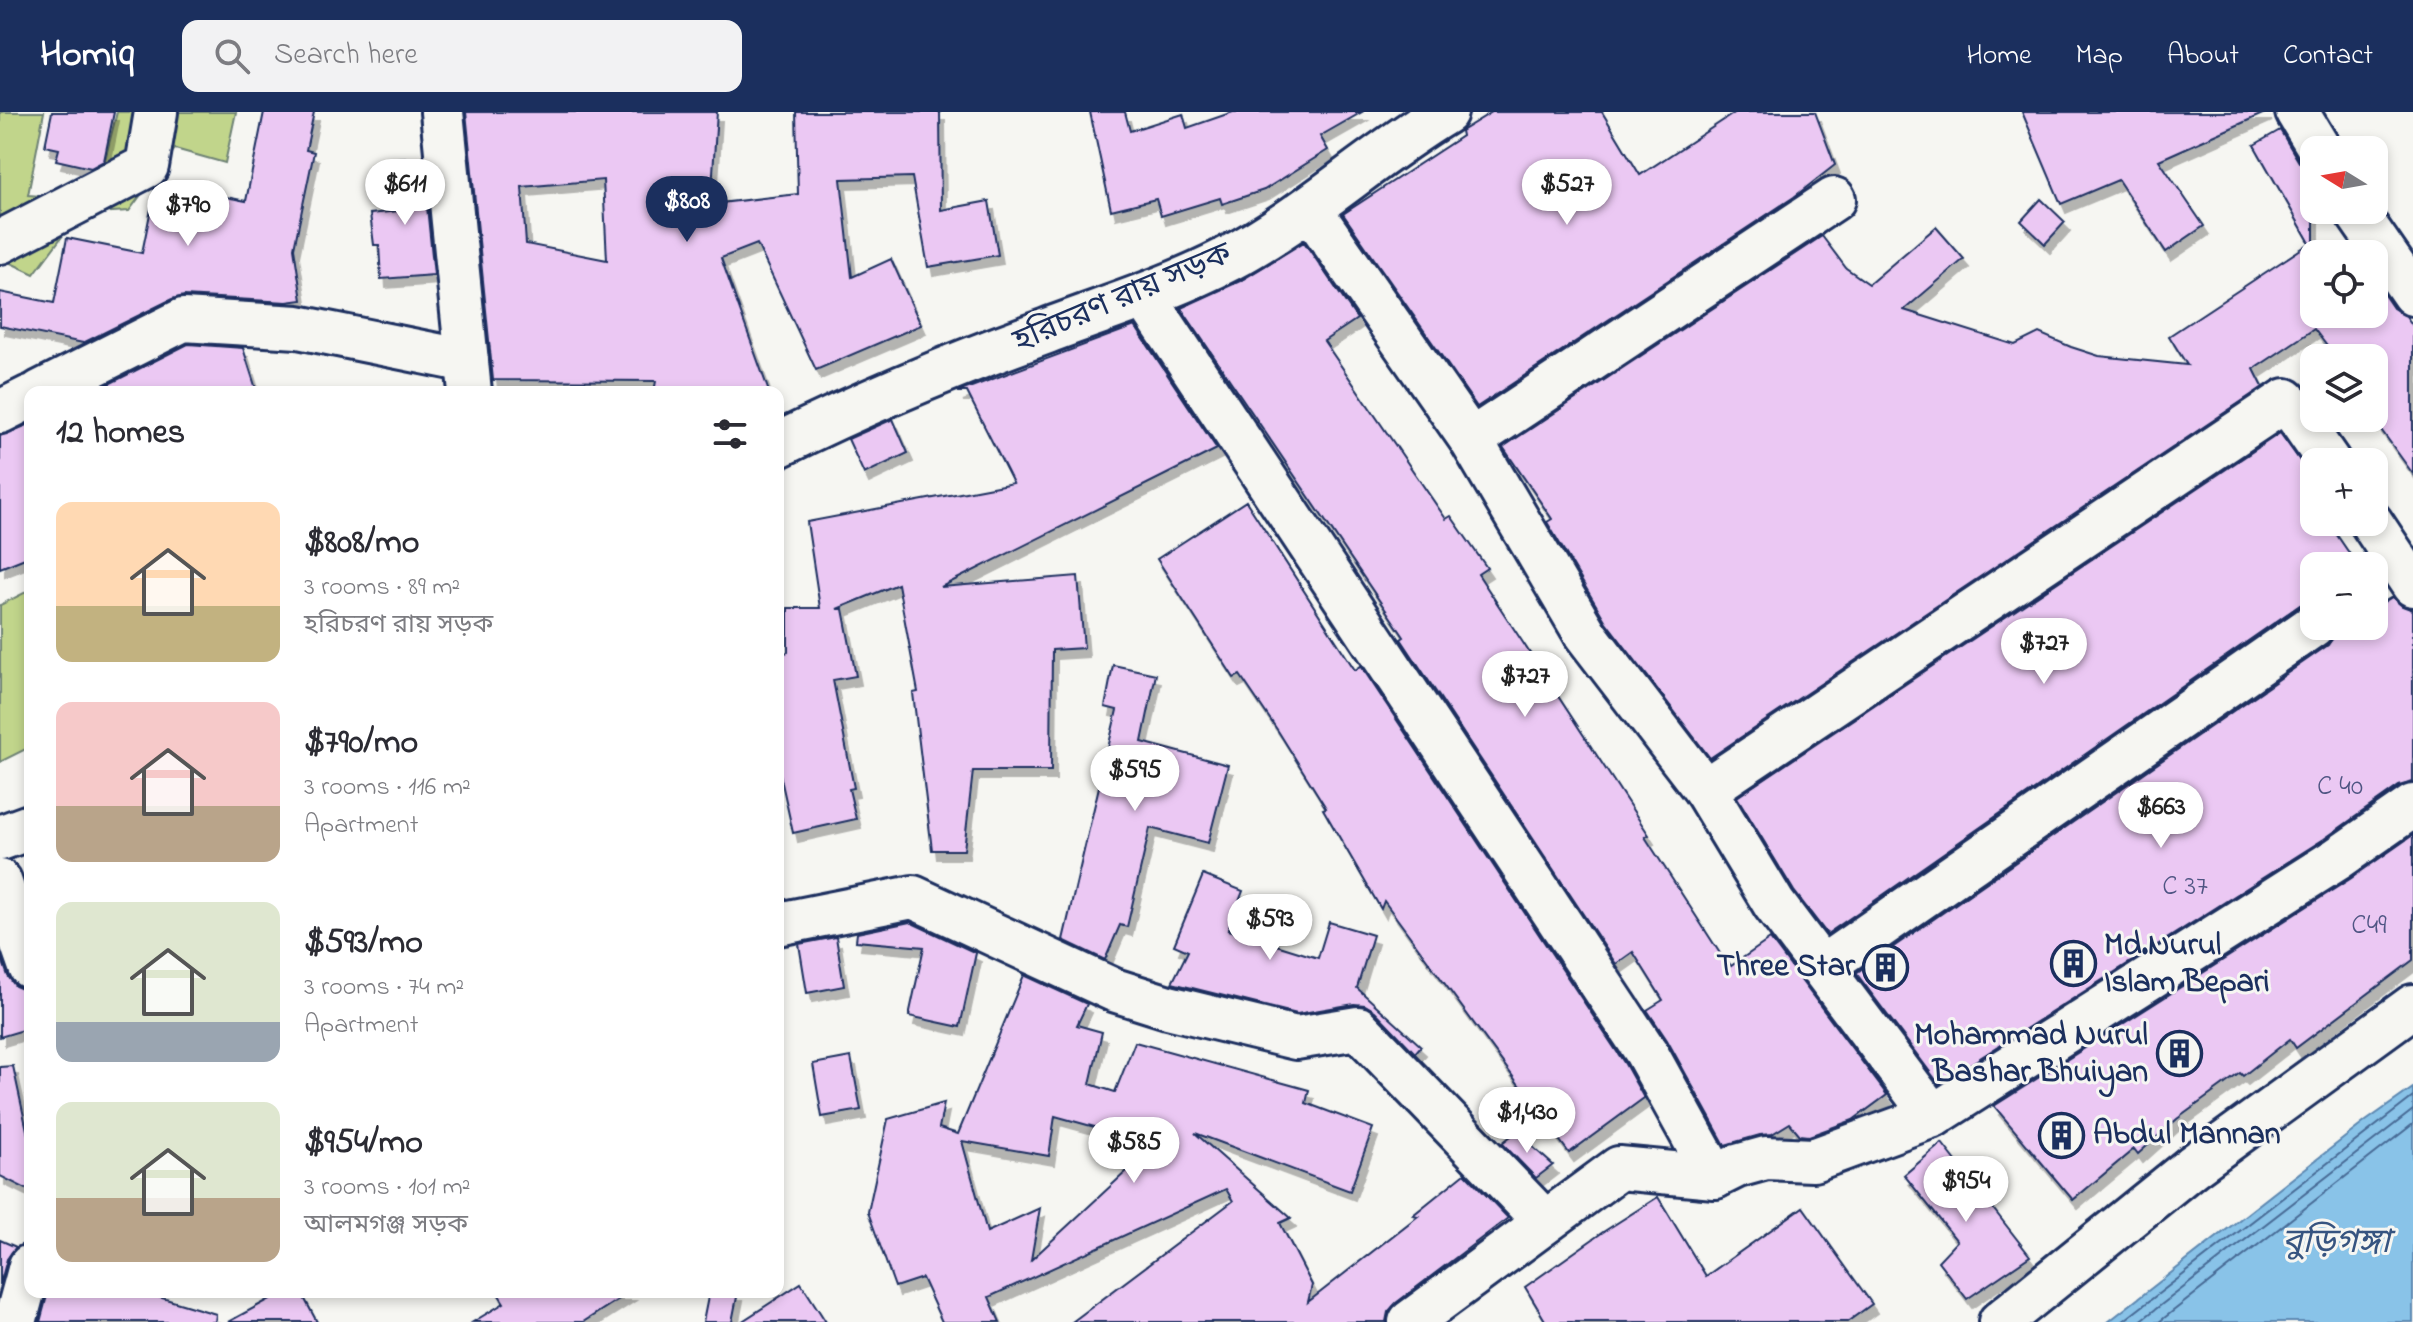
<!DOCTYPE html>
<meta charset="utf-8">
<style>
:root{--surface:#fff;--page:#f2f2f3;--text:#2b2b33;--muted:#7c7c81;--accent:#1b2f5e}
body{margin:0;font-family:"Indie Flower","Noto Sans Bengali",sans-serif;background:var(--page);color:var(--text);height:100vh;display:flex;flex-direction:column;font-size:30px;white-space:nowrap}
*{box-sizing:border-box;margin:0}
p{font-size:26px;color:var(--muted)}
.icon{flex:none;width:44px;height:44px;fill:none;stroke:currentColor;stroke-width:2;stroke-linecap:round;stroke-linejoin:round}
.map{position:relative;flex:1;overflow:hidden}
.drawer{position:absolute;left:24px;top:274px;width:760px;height:912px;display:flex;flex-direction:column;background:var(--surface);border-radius:16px;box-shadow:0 4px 12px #0003}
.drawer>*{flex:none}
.needle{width:52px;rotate:281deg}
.tools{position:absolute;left:2300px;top:24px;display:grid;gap:16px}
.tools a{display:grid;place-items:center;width:88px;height:88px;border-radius:16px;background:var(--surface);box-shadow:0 4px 12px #0003;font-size:40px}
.price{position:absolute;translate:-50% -68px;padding:0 18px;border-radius:28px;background:#fff;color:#222;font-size:26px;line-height:52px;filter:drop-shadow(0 2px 4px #0008)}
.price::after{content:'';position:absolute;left:50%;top:48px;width:24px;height:18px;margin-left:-12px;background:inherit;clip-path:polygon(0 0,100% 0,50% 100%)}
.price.selected{background:var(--accent);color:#fff}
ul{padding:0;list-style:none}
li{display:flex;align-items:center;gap:24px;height:200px;padding:0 32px}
li span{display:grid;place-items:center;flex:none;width:224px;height:160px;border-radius:16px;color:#555}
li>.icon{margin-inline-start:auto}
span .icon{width:96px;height:96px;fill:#fffc;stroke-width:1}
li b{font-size:34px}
h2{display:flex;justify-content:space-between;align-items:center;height:96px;padding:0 32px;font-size:34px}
header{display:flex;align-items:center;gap:48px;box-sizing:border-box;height:112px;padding:0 40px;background:var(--accent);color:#fff}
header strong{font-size:38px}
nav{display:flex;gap:44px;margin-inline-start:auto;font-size:28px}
.search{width:560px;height:72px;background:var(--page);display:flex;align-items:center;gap:20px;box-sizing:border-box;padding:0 28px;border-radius:16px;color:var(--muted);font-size:30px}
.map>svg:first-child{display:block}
.green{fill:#c1d58b;stroke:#6e8274;stroke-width:2}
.water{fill:#89c3e8;stroke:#5d88b1;stroke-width:2}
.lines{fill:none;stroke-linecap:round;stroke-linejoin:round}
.shore{stroke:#476a95;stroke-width:2}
.building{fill:#ebc8f3;stroke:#1b2f5e;stroke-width:2;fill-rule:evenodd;filter:url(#shadow)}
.minor-casing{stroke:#1b2f5e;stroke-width:48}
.secondary-casing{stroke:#1b2f5e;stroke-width:50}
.minor{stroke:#f6f6f2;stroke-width:42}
.secondary{stroke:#f6f6f2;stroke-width:44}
.labels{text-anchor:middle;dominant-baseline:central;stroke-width:6;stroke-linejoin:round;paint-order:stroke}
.number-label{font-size:28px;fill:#4f5583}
.street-label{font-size:32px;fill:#1b2f5e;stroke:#f6f6f2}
.poi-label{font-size:32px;font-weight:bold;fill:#1b2f5e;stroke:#f6f6f2;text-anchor:start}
.water-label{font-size:34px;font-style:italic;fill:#365480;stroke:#f6f6f2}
</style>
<header>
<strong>Homiq</strong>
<div class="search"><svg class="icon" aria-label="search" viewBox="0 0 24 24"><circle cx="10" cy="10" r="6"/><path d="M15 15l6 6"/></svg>Search here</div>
<nav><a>Home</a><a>Map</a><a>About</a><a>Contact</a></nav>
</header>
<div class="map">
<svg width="2413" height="1210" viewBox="0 0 2413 1210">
<defs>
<filter id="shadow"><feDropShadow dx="5" dy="9" stdDeviation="0" flood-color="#0004"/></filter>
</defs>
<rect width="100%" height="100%" fill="#f6f6f2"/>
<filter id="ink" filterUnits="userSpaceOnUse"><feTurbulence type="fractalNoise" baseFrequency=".0125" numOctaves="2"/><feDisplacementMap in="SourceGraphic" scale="16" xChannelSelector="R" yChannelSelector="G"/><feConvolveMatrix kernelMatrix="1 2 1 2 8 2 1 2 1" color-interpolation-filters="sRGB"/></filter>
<g filter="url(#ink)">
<g class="green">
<path d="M0,0H44L28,83L95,88L117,0H236L225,51L175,37L129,99L79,102L34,162L0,146Z"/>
<path d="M30,478V635L0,650V493Z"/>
</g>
<path class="water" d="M2413,976V1210H2108L2366,1009Z"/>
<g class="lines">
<g class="shore">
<path d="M2122,1210L2413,985"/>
<path d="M2139,1210L2413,998"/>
<path d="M2159,1210L2413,1012"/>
</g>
</g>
<g class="building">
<path d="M52,0H114L104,49L91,56L56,48L59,37L45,34Z"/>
<path d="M264,0H314L306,38L314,40L294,136L302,188L287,190L184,184L172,187L83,231L0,214V180L54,191L67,126L142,141L155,77L162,72L246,89Z"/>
<path d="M466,0H717L711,92L798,82L796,0H940L941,98L989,89L998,143L928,155L912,65L841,67L852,165L891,147L921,213L816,258L757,132L721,146L769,280H654L656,269L493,268ZM603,68L607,148L526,132L522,75Z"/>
<path d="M1090,0H1125L1130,19L1183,2L1187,16L1233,0H1362L1320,24L1328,38L1264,78L1222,92L1220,86L1161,104L1156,87L1111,98Z"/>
<path d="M1492,0H1602L1640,63L1736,0H1815L1835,53L1794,85L1477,295L1343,102L1462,24L1461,19Z"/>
<path d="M2022,0H2267L2159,48L2204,114L2166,140L2118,68L2061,92Z"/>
<path d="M2280,18L2299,50L2314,60V202H2374V168L2393,196L2406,204L2413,214V362L2374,308V246H2336L2314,217L2254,257L2263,275L1710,646L1606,510L1547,410L1552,407L1503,335L1822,124L1846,156L1869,172L1936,115L1964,147L1904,198L2015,233L2039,221L2071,235L2099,244L2187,253L2169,224L2310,131L2254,33Z"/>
<path d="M422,46L434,163L381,167L379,133H374L370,102L398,99L397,47Z"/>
<path d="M2041,87L2065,110L2045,132L2021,109Z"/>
<path d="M1304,130L1357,207L1324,229L1446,407L1451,404L1487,456L1478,462L1649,723L1645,725L1723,846L1725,845L1731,854L1770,827L1887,983L1853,1008L1809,1024L1800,1023L1790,1011L1772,1022L1760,1023L1725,1033L1667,928L1647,898L1663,888L1633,840L1616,852L1401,527L1404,525L1181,196L1240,169Z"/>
<path d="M1135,214L1217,337L941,475L1078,464L1084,536L1052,538L1051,659H973L964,738H932L913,581L918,580L898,472L837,497H843L856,564L833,568L854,676L849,677L856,707L793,721L778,653V543L788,540V496H820L807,410L1013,371L967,280H958Z"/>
<path d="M188,232L243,236L257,280H93Z"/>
<path d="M893,307L908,341L864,362L848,327Z"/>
<path d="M30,312V444L0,456V324Z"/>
<path d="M2280,321L2314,368V410H2328L2358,454H2314V489L2300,493L1827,822L1794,779L1737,685Z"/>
<path d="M1246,389L1355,558L1361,554L1625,952L1644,986L1569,1041L1384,789L1381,797L1323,697L1326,696L1278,619L1240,563L1234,566L1157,447Z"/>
<path d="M2392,485L2402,494L2413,498V670L2399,674L2324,727L1939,972L1856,861L2328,533L2336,521L2347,514H2374V496Z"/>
<path d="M1113,553L1156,562L1142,630L1228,653L1208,731L1150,716L1127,815L1120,813L1105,848L1063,828L1117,598L1105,595Z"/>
<path d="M2413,723V848L2296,936L2290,927L2243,964L2240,961L2177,1007L2138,1042L2134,1037L2073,1088L1994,994L2350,767Z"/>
<path d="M1203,763L1243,779L1228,818L1318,846L1329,810L1373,823L1357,876L1421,934L1415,941L1375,899L1365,893L1354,892L1297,902L1172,871L1188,839L1174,833Z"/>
<path d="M910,810L976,841L960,915L909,904L924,835L856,829L857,821Z"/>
<path d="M836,825L844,874L807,881L799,832Z"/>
<path d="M0,842L8,864L15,874L27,879L30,889V916L0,925Z"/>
<path d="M1024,863L1087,892L1077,913L1102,920L1090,972L1115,980L1135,930L1309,978L1306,991L1373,1016L1350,1079L1195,1021L1291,1106L1280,1111L1312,1173L1308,1190L1418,1104L1413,1103L1465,1061L1508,1106L1396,1191L1388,1200L1386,1210H1072L1233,1089L1226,1077L989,1185L1000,1210H942L922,1166L895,1175L868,1100L888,1007L944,991L939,1016L958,1022ZM1055,1004L1156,1032L1031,1148L1040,1096L987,1120L962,1029L1049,1044Z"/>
<path d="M851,945L861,998L822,1005L813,952Z"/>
<path d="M13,954L30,1032V1079L0,1064V955Z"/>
<path d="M1516,1020L1553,1053L1536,1066L1502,1031Z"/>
<path d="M1942,1031L2030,1144L1967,1187L1938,1149L1957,1129L1904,1063Z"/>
<path d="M1658,1085L1706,1164L1803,1095L1872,1192L1847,1210H1546L1525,1175L1603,1120Z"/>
<path d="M0,1128L16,1135L7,1147L0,1173Z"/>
<path d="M801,1171L826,1210H741Z"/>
<path d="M48,1180H142L216,1202L215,1210H40Z"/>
<path d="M283,1180H301L317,1210H228Z"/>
<path d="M497,1180H630L583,1210H473L504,1191Z"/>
<path d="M709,1180H738L732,1210H703Z"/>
</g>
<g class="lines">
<defs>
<g id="minor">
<path d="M442,0L470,280"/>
<path d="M2297,0L2320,38"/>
<path d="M1310,97L1471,328L1586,523L1705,678L1774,792L1933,1004"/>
<path d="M2355,98L2413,182"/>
<path d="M0,130L147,54L156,0"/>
<path d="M1145,185L1646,940L1715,1065"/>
<path d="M40,280L183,208L298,215L467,249"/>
<path d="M0,300L30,285"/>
<path d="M1471,328L1834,87"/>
<path d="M2371,410L2413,473"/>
<path d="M1705,678L2286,288L2329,350"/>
<path d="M0,769L30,855"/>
<path d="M778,812L913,785L1114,878L1168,895L1296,926L1358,916L1545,1110"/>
<path d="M1822,855L2314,513"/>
<path d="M15,1210L30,1154"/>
<path d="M1410,1210L1619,1056L1715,1065L1737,1054L1766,1046L1813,1048L1933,1004L2337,747L2413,694"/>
<path d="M2000,1210L2193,1054L2413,894"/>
</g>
<g id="secondary">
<path d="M778,333C865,290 956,252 1047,219C1108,196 1170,177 1228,147C1306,106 1370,45 1445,0"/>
<path d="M0,726L30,715"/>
</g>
</defs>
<use href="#minor" class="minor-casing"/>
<use href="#secondary" class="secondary-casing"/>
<use href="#minor" class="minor"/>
<use href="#secondary" class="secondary"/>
</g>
</g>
<defs>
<symbol id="building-ring" viewBox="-11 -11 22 22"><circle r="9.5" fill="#f6f6f2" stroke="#1b2f5e" stroke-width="1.5"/><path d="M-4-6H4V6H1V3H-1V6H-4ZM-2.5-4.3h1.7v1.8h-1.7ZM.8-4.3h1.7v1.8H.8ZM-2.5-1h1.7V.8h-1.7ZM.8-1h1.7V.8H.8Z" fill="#1b2f5e"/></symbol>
</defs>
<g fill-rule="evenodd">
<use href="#building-ring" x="2048" y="826" width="51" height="51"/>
<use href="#building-ring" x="1860" y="830" width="51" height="51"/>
<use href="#building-ring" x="2154" y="916" width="51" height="51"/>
<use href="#building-ring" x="2036" y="998" width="51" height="51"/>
</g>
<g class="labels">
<g class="number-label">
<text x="2340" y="675">C 40</text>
<text x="2185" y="775">C 37</text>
<text x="2369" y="814">C49</text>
</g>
<g class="street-label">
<text transform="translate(1123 187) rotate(-23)">হরিচরণ রায় সড়ক</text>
</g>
<g class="poi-label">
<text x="2104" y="834">Md.Nurul<tspan x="2104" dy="37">Islam Bepari</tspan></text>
<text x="1855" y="855" text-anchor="end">Three Star</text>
<text x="2148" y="924" text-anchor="end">Mohammad Nurul<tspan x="2148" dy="37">Bashar Bhuiyan</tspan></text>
<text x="2093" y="1023">Abdul Mannan</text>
</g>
<g class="water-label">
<text x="2336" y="1132">বুড়িগঙ্গা</text>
</g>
</g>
</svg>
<div class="tools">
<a><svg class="needle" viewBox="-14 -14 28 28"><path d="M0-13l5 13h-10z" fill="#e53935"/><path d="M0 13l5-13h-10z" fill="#7c7c81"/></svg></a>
<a><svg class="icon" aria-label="locate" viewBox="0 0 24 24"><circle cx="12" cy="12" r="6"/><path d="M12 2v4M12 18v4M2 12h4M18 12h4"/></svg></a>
<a><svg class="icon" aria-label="layers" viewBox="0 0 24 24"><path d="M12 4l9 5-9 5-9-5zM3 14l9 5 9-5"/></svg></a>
<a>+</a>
<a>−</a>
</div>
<b class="price" style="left:405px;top:115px">$611</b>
<b class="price" style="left:1567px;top:115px">$527</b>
<b class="price selected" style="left:687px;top:132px">$808</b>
<b class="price" style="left:188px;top:136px">$790</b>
<b class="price" style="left:2044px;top:574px">$727</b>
<b class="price" style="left:1525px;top:607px">$727</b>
<b class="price" style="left:1135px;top:701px">$595</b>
<b class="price" style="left:2161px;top:738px">$663</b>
<b class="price" style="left:1270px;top:850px">$593</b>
<b class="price" style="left:1527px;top:1043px">$1,430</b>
<b class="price" style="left:1134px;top:1073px">$585</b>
<b class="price" style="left:1966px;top:1112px">$954</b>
<section class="drawer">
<h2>12 homes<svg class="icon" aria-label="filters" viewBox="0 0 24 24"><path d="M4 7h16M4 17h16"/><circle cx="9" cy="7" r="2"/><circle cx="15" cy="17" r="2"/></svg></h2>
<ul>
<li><span style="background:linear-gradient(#ffd9b3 65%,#c2b280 0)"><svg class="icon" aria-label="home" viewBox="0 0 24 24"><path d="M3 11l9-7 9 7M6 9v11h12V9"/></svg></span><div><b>$808/mo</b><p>3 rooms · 89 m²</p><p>হরিচরণ রায় সড়ক</p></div></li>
<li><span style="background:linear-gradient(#f6c9c9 65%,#b9a48a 0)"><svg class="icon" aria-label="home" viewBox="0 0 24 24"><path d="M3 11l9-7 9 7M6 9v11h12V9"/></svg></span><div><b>$790/mo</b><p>3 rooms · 116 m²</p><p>Apartment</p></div></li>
<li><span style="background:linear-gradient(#dfe7d0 75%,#9aa5b1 0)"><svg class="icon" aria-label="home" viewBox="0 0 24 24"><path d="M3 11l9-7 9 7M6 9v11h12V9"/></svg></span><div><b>$593/mo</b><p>3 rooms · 74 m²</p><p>Apartment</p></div></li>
<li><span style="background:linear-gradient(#dfe7d0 60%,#b9a48a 0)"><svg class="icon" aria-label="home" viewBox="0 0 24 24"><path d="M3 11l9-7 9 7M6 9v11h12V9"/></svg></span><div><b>$954/mo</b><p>3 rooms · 101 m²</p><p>আলমগঞ্জ সড়ক</p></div></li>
</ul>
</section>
</div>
